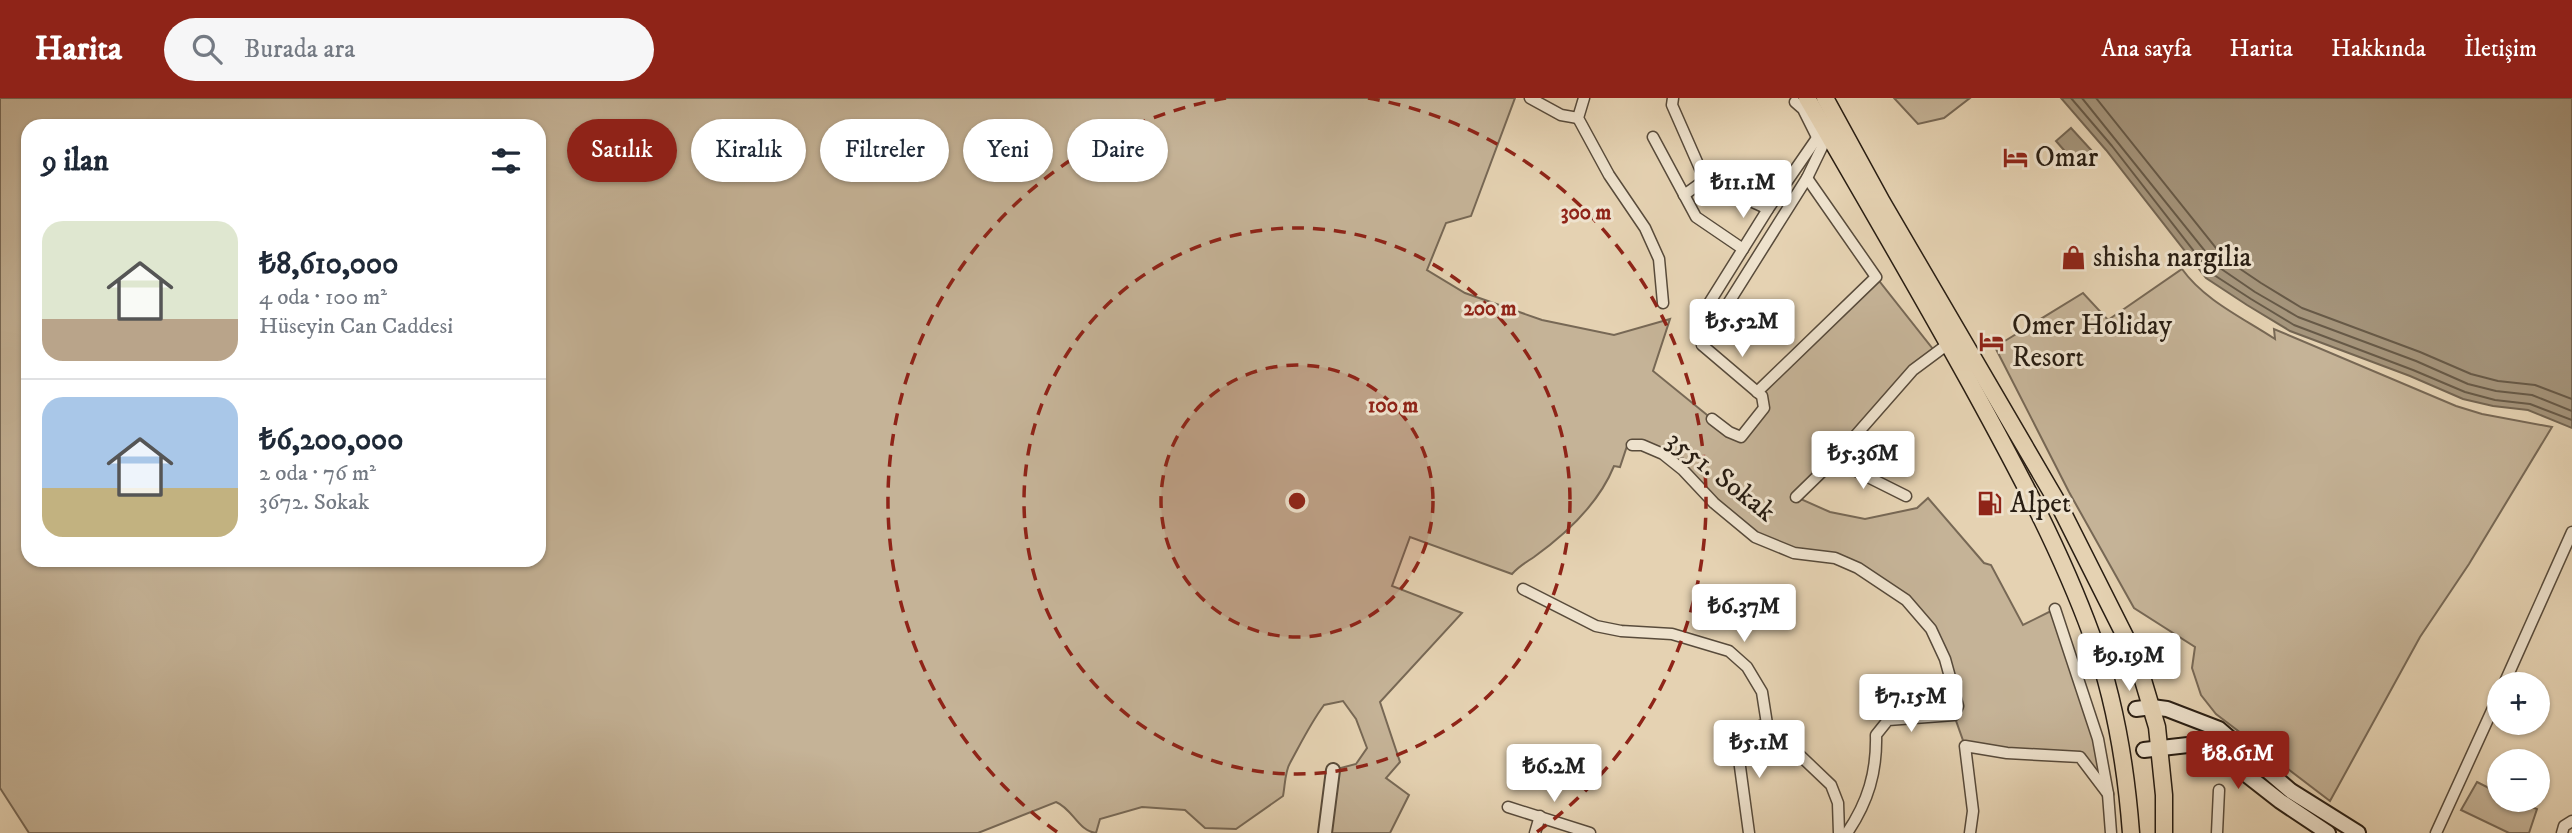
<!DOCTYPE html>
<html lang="tr">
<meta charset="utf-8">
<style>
:root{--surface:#fff;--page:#f6f6f7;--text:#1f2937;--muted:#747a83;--line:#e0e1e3;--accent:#8f2418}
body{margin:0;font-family:"IM FELL DW Pica",serif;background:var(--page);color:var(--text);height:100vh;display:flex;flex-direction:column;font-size:26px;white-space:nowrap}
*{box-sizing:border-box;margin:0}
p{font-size:23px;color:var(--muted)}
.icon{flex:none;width:38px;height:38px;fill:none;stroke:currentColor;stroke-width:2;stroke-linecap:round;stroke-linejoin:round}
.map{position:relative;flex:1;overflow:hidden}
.panel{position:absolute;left:21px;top:21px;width:525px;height:448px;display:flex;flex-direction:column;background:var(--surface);border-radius:21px;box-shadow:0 2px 5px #0004}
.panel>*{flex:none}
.hud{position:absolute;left:567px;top:21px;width:665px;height:63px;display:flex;gap:14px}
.controls{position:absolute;left:2487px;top:574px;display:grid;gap:14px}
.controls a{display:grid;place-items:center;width:63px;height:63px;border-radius:50%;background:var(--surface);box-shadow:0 2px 5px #0004;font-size:35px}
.price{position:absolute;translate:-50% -60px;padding:0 16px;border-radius:7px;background:#fff;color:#222;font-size:23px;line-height:46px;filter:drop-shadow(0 2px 4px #0008)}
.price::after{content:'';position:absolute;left:50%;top:42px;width:21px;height:16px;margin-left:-10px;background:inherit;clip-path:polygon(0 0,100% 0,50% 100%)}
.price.current{background:var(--accent);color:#fff}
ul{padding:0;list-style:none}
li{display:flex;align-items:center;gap:21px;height:175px;padding:0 21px}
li+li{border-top:2px solid var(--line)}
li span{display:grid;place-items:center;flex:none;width:196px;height:140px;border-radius:21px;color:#555}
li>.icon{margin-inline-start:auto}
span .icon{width:84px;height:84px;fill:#fffc;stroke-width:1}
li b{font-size:30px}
h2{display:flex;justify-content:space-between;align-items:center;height:84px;padding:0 21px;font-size:30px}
.chip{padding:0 24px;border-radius:32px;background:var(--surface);box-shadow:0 2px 5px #0004;font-size:24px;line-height:63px}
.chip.current{background:var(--accent);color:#fff}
header{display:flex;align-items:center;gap:42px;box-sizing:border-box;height:98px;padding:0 35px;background:var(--accent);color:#fff}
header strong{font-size:33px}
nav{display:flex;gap:38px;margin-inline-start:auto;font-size:24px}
.search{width:490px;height:63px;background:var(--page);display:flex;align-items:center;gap:18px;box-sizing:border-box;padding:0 24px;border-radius:38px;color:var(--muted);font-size:26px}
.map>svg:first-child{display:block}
.green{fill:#c5b397;stroke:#776855;stroke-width:2;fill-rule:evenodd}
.water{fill:#a5957c;stroke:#736552;stroke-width:2}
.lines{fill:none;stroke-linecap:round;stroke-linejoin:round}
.shore{stroke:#675a48;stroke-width:2}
.minor-casing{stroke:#584b3b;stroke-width:13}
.tertiary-casing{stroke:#584b3b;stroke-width:16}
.secondary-casing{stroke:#291e13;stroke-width:18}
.trunk-casing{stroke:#291e13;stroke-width:19}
.minor{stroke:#eee2cd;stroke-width:10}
.tertiary{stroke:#eee2cd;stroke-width:12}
.secondary{stroke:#eee2cd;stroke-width:14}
.trunk{stroke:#e5d2b2;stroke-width:16}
.ring{fill:none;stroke:#8f2418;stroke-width:3.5;stroke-dasharray:12 9}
.labels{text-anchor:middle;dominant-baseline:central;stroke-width:6;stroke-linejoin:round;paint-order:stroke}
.poi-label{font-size:28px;fill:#291e13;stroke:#eee2cd;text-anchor:start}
.street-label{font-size:28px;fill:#291e13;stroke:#eee2cd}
.centre{fill:#8f2418;stroke:#eee2cd;stroke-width:3.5}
.ring-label{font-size:21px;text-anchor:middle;font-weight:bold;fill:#8f2418;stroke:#eee2cd;stroke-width:6;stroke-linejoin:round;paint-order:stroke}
</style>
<header>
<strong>Harita</strong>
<div class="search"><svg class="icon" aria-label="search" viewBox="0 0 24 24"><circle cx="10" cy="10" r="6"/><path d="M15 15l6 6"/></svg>Burada ara</div>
<nav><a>Ana sayfa</a><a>Harita</a><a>Hakkında</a><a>İletişim</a></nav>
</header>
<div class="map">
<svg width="2572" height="735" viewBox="0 0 2572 735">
<rect width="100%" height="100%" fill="#e5d2b2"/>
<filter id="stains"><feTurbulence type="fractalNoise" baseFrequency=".00286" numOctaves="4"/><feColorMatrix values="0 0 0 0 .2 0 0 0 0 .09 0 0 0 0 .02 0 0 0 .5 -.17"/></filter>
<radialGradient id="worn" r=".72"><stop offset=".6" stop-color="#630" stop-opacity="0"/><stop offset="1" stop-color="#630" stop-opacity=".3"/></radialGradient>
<g class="green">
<path d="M0,0H1515L1471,118L1446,125L1427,172L1465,195L1542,222L1614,237L1670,221L1653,273L1712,321L1741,339L1764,310L1757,294L1876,179L1936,255L1796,399L1830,414L1865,421L1917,410L1928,400L1984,465L1991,467L2023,527L2055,511L2098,641L2108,696L2080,659L1965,648L1954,617L1957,608L1931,531L1906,502L1858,470L1794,455L1755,439L1683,372V360L1628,345L1620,369L1614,368C1599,405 1566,436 1534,459C1525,465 1519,468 1512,476L1410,439L1392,488L1462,515L1380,604L1400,664L1386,680L1409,697L1390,735H1325L1333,672L1356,666L1367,650L1356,621L1343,603L1324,607C1310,626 1301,645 1290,665C1285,673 1285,688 1283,698L1236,731L1205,730L1185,712L1142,709L1100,721L1096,735C1078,733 1073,711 1056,704L978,735H29L0,690ZM28,28H539V462H28Z"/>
<path d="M1894,0H1970L1944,20L1918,26Z"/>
<path d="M2182,171C2204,202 2243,220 2275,241L2274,231L2456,308L2482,316L2552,329L2469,466L2420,539L2330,703L2216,616L2201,597L2192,570L2195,549L2134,510L2069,394L1995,249L2083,195L2108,222Z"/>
<path d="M2477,684L2499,695V702H2515L2537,711L2529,735H2509L2461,712Z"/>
</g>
<g class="water">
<path d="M2061,0H2572V330L2528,312L2493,308L2463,301L2410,278L2290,233L2247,207L2206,180L2106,52Z"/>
<path d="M2071,30L2092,53L2077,67L2056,43Z"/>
</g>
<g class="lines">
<g class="shore">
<path d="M2071,0L2112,48L2211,175L2251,201L2294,227L2413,272L2465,294L2495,302L2530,306L2572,322"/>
<path d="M2082,0L2217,168L2255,194L2298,219L2416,263L2468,286L2496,293L2532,297L2572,313"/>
<path d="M2096,0L2224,160L2261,185L2302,210L2420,254L2471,276L2498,283L2535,287L2572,301"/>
</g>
<defs>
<g id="minor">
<path d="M1530,0L1561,17L1578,20"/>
<path d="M1584,0L1578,20L1609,77L1645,130L1659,161L1663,205"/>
<path d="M1673,0L1672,7L1705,82L1768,111"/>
<path d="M1653,39L1696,119L1743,151"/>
<path d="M1684,97L1705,82"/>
<path d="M1698,223L1768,111L1817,40"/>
<path d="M1757,294L1876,179L1807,80"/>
<path d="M1712,321L1729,334L1741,339L1764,310L1762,298L1702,247L1807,80L1822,49L1803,11L1795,4"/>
<path d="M1632,347H1642L1663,356L1683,372L1714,405L1755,439L1794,455L1835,460L1858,470L1906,502L1931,531L1945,561L1958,608L1954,617L1888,622L1876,637C1877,674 1868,704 1847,735"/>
<path d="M1834,362L1906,398"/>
<path d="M1796,399L1834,362L1913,272L1948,246"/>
<path d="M1523,491L1596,528L1621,533L1672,536L1729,553L1747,569L1762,594L1767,626L1831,687L1838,705L1839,735"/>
<path d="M2055,511L2098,641L2108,696L2111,735"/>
<path d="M2504,586L2572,434"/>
<path d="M1508,709L1590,735"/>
<path d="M1535,735L1540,718"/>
<path d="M1749,735L1738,654L1747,632L1767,626"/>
<path d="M1970,735L1973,713L1965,648L2007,655L2080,659L2108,696"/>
<path d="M2217,735L2219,692"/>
<path d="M2436,735L2499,597"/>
<path d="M2562,735L2564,728L2572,723"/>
</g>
<path id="tertiary" d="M1325,735L1333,672"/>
<g id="secondary">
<path d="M2136,611L2152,609L2167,611L2219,631L2291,693L2358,735"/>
<path d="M2144,652L2188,647L2205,651L2225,660L2280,703L2328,735"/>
</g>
<g id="trunk">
<path d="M1807,0C1862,95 1917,189 1970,285C2015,367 2060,450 2092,538C2115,601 2126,669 2131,735"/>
<path d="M1825,0L1882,104L2059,407L2137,562L2157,629L2164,697V735"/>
</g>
</defs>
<use href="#minor" class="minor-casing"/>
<use href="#tertiary" class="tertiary-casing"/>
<use href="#secondary" class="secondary-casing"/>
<use href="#trunk" class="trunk-casing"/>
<use href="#minor" class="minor"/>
<use href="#tertiary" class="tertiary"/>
<use href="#secondary" class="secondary"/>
<use href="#trunk" class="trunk"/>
</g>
<circle cx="1297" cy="403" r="136" fill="#8f2418" fill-opacity=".12"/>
<g class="ring">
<circle cx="1297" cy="403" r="136"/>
<circle cx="1297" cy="403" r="273"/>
<path d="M1057 734A409 409 0 0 1 1226 0M1368 0A409 409 0 0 1 1537 734"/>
</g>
<defs>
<symbol id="hotel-bare" viewBox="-9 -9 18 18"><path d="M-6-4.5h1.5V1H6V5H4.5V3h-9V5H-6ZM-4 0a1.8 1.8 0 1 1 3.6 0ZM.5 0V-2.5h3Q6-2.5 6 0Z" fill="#8f2418" stroke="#eee2cd" stroke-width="2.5" paint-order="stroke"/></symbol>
<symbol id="shop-bare" viewBox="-9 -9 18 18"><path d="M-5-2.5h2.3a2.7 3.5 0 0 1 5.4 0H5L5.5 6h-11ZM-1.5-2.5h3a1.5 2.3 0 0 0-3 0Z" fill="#8f2418" stroke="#eee2cd" stroke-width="2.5" paint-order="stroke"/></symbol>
<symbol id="fuel-bare" viewBox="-9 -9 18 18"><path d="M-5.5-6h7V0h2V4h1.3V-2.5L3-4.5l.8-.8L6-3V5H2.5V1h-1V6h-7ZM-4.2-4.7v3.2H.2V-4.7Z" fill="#8f2418" stroke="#eee2cd" stroke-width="2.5" paint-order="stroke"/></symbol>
</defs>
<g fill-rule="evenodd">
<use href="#hotel-bare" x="1998" y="42" width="35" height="35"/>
<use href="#shop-bare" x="2056" y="142" width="35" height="35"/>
<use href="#hotel-bare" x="1974" y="226" width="35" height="35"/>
<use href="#fuel-bare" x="1972" y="388" width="35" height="35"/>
</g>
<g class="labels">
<g class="poi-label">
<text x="2035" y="59">Omar</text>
<text x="2093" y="159">shisha nargilia</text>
<text x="2012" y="227">Omer Holiday<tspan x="2012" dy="32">Resort</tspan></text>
<text x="2010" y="405">Alpet</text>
</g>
<g class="street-label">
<text transform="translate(1721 378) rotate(38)">3551. Sokak</text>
</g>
</g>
<circle cx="1297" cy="403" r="10" class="centre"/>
<g class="ring-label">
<text x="1586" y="121">300 m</text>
<text x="1490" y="217">200 m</text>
<text x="1393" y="314">100 m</text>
</g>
<rect width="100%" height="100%" filter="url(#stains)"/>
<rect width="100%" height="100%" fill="url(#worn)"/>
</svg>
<div class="controls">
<a>+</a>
<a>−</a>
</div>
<b class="price" style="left:1743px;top:122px">₺11.1M</b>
<b class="price" style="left:1742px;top:261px">₺5.52M</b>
<b class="price" style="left:1863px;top:393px">₺5.36M</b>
<b class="price" style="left:1744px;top:546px">₺6.37M</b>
<b class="price" style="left:2129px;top:595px">₺9.19M</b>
<b class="price" style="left:1911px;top:636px">₺7.15M</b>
<b class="price" style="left:1759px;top:682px">₺5.1M</b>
<b class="price current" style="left:2238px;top:693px">₺8.61M</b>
<b class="price" style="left:1554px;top:706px">₺6.2M</b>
<div class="hud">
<a class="chip current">Satılık</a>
<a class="chip">Kiralık</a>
<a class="chip">Filtreler</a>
<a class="chip">Yeni</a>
<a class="chip">Daire</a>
</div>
<section class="panel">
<h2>9 ilan<svg class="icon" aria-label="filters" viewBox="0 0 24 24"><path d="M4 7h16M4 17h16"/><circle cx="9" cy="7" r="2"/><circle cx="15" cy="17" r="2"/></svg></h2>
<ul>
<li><span style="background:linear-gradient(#dfe7d0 70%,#b9a48a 0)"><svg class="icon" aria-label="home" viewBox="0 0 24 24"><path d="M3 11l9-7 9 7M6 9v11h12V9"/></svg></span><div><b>₺8,610,000</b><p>4 oda · 100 m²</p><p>Hüseyin Can Caddesi</p></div></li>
<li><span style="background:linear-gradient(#a9c7e8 65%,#c2b280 0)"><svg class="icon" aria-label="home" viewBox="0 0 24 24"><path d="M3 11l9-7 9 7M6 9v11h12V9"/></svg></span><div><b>₺6,200,000</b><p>2 oda · 76 m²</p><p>3672. Sokak</p></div></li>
</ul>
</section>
</div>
